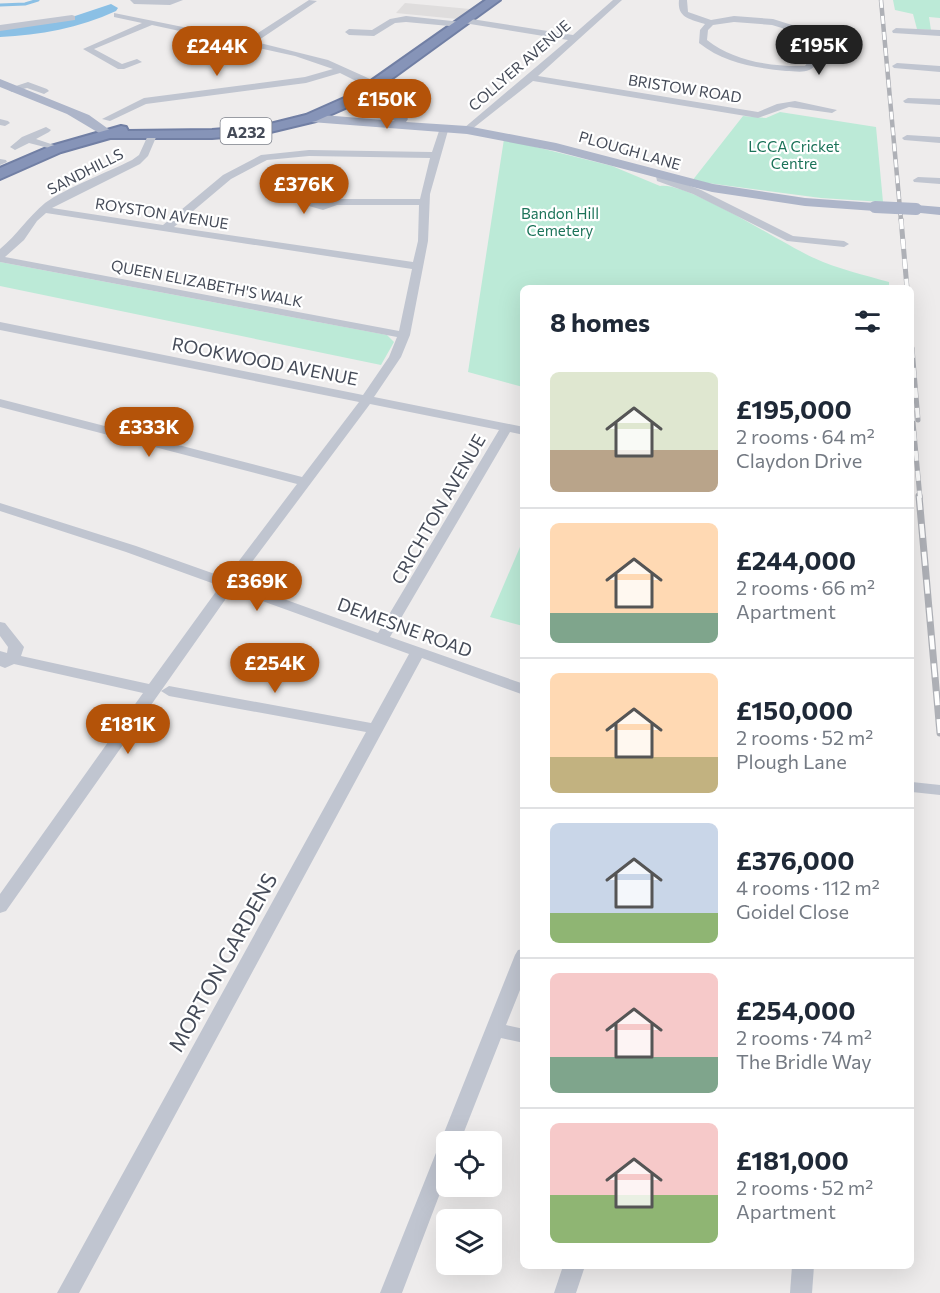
<!DOCTYPE html>
<meta charset="utf-8">
<style>
:root{--surface:#fff;--page:#f2f2f3;--text:#1f2937;--muted:#747a83;--line:#e0e1e3;--accent:#b45309}
body{margin:0;font-family:Commissioner,sans-serif;background:var(--page);color:var(--text);height:100vh;display:flex;flex-direction:column;font-size:22px;white-space:nowrap}
*{box-sizing:border-box;margin:0}
p{font-size:20px;color:var(--muted)}
.icon{flex:none;width:33px;height:33px;fill:none;stroke:currentColor;stroke-width:2;stroke-linecap:round;stroke-linejoin:round}
.map{position:relative;flex:1;overflow:hidden}
.drawer{position:absolute;left:520px;top:285px;width:394px;height:984px;display:flex;flex-direction:column;background:var(--surface);border-radius:9px;box-shadow:0 6px 24px #0002}
.drawer>*{flex:none}
.buttons{position:absolute;left:436px;top:1131px;display:grid;gap:12px}
.buttons a{display:grid;place-items:center;width:66px;height:66px;border-radius:9px;background:var(--surface);box-shadow:0 6px 24px #0002;font-size:30px}
.price{position:absolute;translate:-50% -51px;padding:0 14px;border-radius:21px;background:var(--accent);color:#fff;font-size:20px;line-height:39px;filter:drop-shadow(0 2px 3px #0008)}
.price::after{content:'';position:absolute;left:50%;top:36px;width:18px;height:14px;margin-left:-9px;background:inherit;clip-path:polygon(0 0,100% 0,50% 100%)}
.price.on{background:#222;color:#fff}
ul{padding:0;list-style:none}
li{display:flex;align-items:center;gap:18px;height:150px;padding:0 30px}
li+li{border-top:2px solid var(--line)}
li span{display:grid;place-items:center;flex:none;width:168px;height:120px;border-radius:9px;color:#555}
li>.icon{margin-inline-start:auto}
span .icon{width:72px;height:72px;fill:#fffc;stroke-width:1}
li b{font-size:26px}
h2{display:flex;justify-content:space-between;align-items:center;height:72px;padding:0 30px;font-size:26px}
.map>svg:first-child{display:block}
.education{fill:#dfdddd}
.green{fill:#bcead7}
.lines{fill:none;stroke-linecap:round;stroke-linejoin:round}
.stream{stroke:#8bc0e5;stroke-width:3}
.river{fill:#8bc0e5;fill-rule:evenodd}
.highway-casing{stroke:#717fa4;stroke-width:4}
.minor{fill:#c0c5d0;fill-rule:evenodd}
.major{fill:#adb5c9;fill-rule:evenodd}
.highway{fill:#8694b8;fill-rule:evenodd}
.rail-far2-casing{stroke:#aeb0b6;stroke-width:4.5}
.rail-far1-casing{stroke:#aeb0b6;stroke-width:5}
.rail-casing{stroke:#aeb0b6;stroke-width:7}
.rail-far2{stroke:#fff;stroke-width:3;stroke-dasharray:8;stroke-linecap:butt}
.rail-far1{stroke:#fff;stroke-width:4;stroke-dasharray:10;stroke-linecap:butt}
.rail{stroke:#fff;stroke-width:4.5;stroke-dasharray:14;stroke-linecap:butt}
.major-bridge{stroke:#adb5c9;stroke-width:12}
.labels{text-anchor:middle;dominant-baseline:central;stroke-width:4.5;stroke-linejoin:round;paint-order:stroke}
.far-street-label{font-size:15px;fill:#454b58;stroke:#fff}
.far-park-label{font-size:15px;fill:#1c7359;stroke:#fff}
.shield{fill:#fff;stroke:#7d818a;stroke-width:1.5}
.shield-label{font-size:16px;font-weight:bold;fill:#454b58}
.street-label{font-size:18px;fill:#454b58;stroke:#fff}
.near-street-label{font-size:21px;fill:#454b58;stroke:#fff}
</style>
<div class="map">
<svg width="940" height="1293" viewBox="0 0 940 1293">
<rect width="100%" height="100%" fill="#eeecec"/>
<path class="education" d="M405,3L470,9L457,19L396,13Z"/>
<g class="green">
<path d="M893,0H940V18L929,17L931,30L917,29L913,14L895,10Z"/>
<path d="M780,112L876,127L883,202L821,198L692,181L743,116L766,118Z"/>
<path d="M504,139L612,166L660,186C687,181 784,245 814,258C838,269 864,275 889,282V288H524L523,387L468,372Z"/>
<path d="M0,262L387,335L394,342L381,365L0,286Z"/>
<path d="M523,540V626L490,617Z"/>
</g>
<g class="lines">
<path class="stream" d="M0,5L25,4L38,0"/>
<path class="river" d="M111,4L118,8L116,11C79,28 40,35 0,37V29L57,22Z"/>
<defs>
<path id="highway" d="M486,0H500L361,101L316,121L262,134L212,138H110L61,152L0,179V168L51,146L121,126L126,127L128,131L212,130L262,126L306,115L351,95Z"/>
</defs>
<use href="#highway" class="highway-casing"/>
<g class="minor">
<path d="M130,0H183L170,5L134,4Z"/>
<path d="M309,0L317,1L256,42L328,60L379,83V87L360,83L340,73L306,83L146,104L110,121L102,119L144,98L305,77L333,69L295,56L152,25L94,49L122,64L137,59L142,62L124,69H118L83,49L142,23L114,17V13L247,40Z"/>
<path d="M613,0H622L538,76L758,112L777,104L795,101L837,110L832,113L789,107L758,118L533,81L467,133L462,130L464,128L568,40L464,23L460,27L406,22L395,23L374,36L349,35L345,32L349,29L372,30L390,19L406,16L461,22L465,18L573,35Z"/>
<path d="M679,0H687L688,12L711,20L734,16L773,19L811,31L824,53C821,58 815,68 809,70C803,73 793,71 786,71C755,68 724,63 699,43L700,30L705,24C690,19 677,18 679,0ZM734,22L772,25L805,35L815,53L805,66C772,67 733,61 707,40L708,30L713,25Z"/>
<path d="M72,15L75,16V20L0,31V25Z"/>
<path d="M896,28L940,30V36L893,33L892,31Z"/>
<path d="M897,63L940,66V72L894,68L892,66Z"/>
<path d="M28,82L47,89L49,91L44,94L27,88L12,92L7,89Z"/>
<path d="M908,98L940,99V105L905,103L903,101Z"/>
<path d="M0,119L8,121L10,123L5,126L0,125Z"/>
<path d="M441,125L449,127L430,194L428,241L410,335L401,357L374,397L524,427V435L510,432L390,637L524,684V695L422,658L79,1293H57L366,732L169,696L161,691L169,686L371,723L409,654L232,590L6,911L0,913V894L143,693L14,664L5,668L0,666V651L7,653L8,647L0,636V622L5,623L24,647L21,656L149,684L220,586L126,552L0,511V503L136,546L226,578L297,484L0,407V399L302,477L359,402L0,330V322L363,395L389,357L397,337L0,262V249C17,235 28,217 45,203C66,188 108,172 132,160L139,155L149,133L157,135L148,156L140,164L52,208L163,225L223,175L261,155L309,150L432,152ZM309,156L430,158L420,199H335L321,195L308,201L309,206L323,210L337,205H419L418,241L413,262L174,227L231,179L267,160ZM46,213L412,269L399,331L5,257L24,240L37,221ZM370,404L499,430L378,633L237,582Z"/>
<path d="M46,127L51,130L49,132L36,139L60,147V151L29,143L15,150L10,147L22,137Z"/>
<path d="M907,135L940,137V143L904,140L902,138Z"/>
<path d="M0,159L6,160L7,162L0,165Z"/>
<path d="M661,173L666,177L701,190L793,236L844,241L849,244L844,247L787,241L693,194L657,181L656,176Z"/>
<path d="M918,177L940,178V184L914,182L913,180Z"/>
<path d="M912,782L940,785V795L912,792Z"/>
<path d="M524,949V980L506,1025L524,1029V1043L501,1038L460,1142H447V1175L402,1293H380L515,955L518,950Z"/>
<path d="M563,1266H585L576,1293H554Z"/>
<path d="M792,1266H814L812,1293H790Z"/>
</g>
<g class="major">
<path d="M0,79L89,115L114,133L112,136H104L67,114L0,87Z"/>
<path d="M350,97L376,101L385,108L406,116L408,119L406,122L467,126L556,143L713,184L805,198L875,203L882,207L875,211L805,206L712,192L555,151L467,134L311,122L305,118L311,114L395,121L377,114L368,107L346,104V98Z"/>
<path d="M916,205L940,207V215L911,212L909,209Z"/>
</g>
<use href="#highway" class="highway"/>
<defs>
<path id="rail-far2" d="M881,0L901,220"/>
<g id="rail-far1">
<path d="M901,219L907,288"/>
<path d="M912,348L918,420"/>
<path d="M912,411L920,498"/>
</g>
<path id="rail" d="M919,496L940,733"/>
</defs>
<use href="#rail-far2" class="rail-far2-casing"/>
<use href="#rail-far1" class="rail-far1-casing"/>
<use href="#rail" class="rail-casing"/>
<use href="#rail-far2" class="rail-far2"/>
<use href="#rail-far1" class="rail-far1"/>
<use href="#rail" class="rail"/>
<path class="major-bridge" d="M875,207L916,209"/>
</g>
<g class="labels">
<g class="far-street-label">
<text transform="translate(519 65) rotate(-41)">COLLYER AVENUE</text>
<text transform="translate(685 88) rotate(9)">BRISTOW ROAD</text>
<text transform="translate(630 150) rotate(16)">PLOUGH LANE</text>
<text transform="translate(85 171) rotate(-27)">SANDHILLS</text>
<text transform="translate(162 213) rotate(9)">ROYSTON AVENUE</text>
<text transform="translate(207 283) rotate(11)">QUEEN ELIZABETH'S WALK</text>
</g>
<g class="far-park-label">
<text x="794" y="146">LCCA Cricket<tspan x="794" dy="17">Centre</tspan></text>
<text x="560" y="213">Bandon Hill<tspan x="560" dy="17">Cemetery</tspan></text>
</g>
<rect class="shield" x="220.5" y="118" width="51" height="26" rx="4.5"/>
<g class="shield-label">
<text x="246" y="131">A232</text>
</g>
<g class="street-label">
<text transform="translate(265 361) rotate(11)">ROOKWOOD AVENUE</text>
<text transform="translate(438 509) rotate(-60)">CRICHTON AVENUE</text>
<text transform="translate(405 627) rotate(20)">DEMESNE ROAD</text>
</g>
<g class="near-street-label">
<text transform="translate(222 962) rotate(-61)">MORTON GARDENS</text>
</g>
</g>
</svg>
<div class="buttons">
<a><svg class="icon" aria-label="locate" viewBox="0 0 24 24"><circle cx="12" cy="12" r="6"/><path d="M12 2v4M12 18v4M2 12h4M18 12h4"/></svg></a>
<a><svg class="icon" aria-label="layers" viewBox="0 0 24 24"><path d="M12 4l9 5-9 5-9-5zM3 14l9 5 9-5"/></svg></a>
</div>
<b class="price on" style="left:819px;top:76px">£195K</b>
<b class="price" style="left:217px;top:77px">£244K</b>
<b class="price" style="left:387px;top:130px">£150K</b>
<b class="price" style="left:304px;top:215px">£376K</b>
<b class="price" style="left:149px;top:458px">£333K</b>
<b class="price" style="left:257px;top:612px">£369K</b>
<b class="price" style="left:275px;top:694px">£254K</b>
<b class="price" style="left:128px;top:755px">£181K</b>
<section class="drawer">
<h2>8 homes<svg class="icon" aria-label="filters" viewBox="0 0 24 24"><path d="M4 7h16M4 17h16"/><circle cx="9" cy="7" r="2"/><circle cx="15" cy="17" r="2"/></svg></h2>
<ul>
<li><span style="background:linear-gradient(#dfe7d0 65%,#b9a48a 0)"><svg class="icon" aria-label="home" viewBox="0 0 24 24"><path d="M3 11l9-7 9 7M6 9v11h12V9"/></svg></span><div><b>£195,000</b><p>2 rooms · 64 m²</p><p>Claydon Drive</p></div></li>
<li><span style="background:linear-gradient(#ffd9b3 75%,#7fa58c 0)"><svg class="icon" aria-label="home" viewBox="0 0 24 24"><path d="M3 11l9-7 9 7M6 9v11h12V9"/></svg></span><div><b>£244,000</b><p>2 rooms · 66 m²</p><p>Apartment</p></div></li>
<li><span style="background:linear-gradient(#ffd9b3 70%,#c2b280 0)"><svg class="icon" aria-label="home" viewBox="0 0 24 24"><path d="M3 11l9-7 9 7M6 9v11h12V9"/></svg></span><div><b>£150,000</b><p>2 rooms · 52 m²</p><p>Plough Lane</p></div></li>
<li><span style="background:linear-gradient(#c9d6e8 75%,#8fb573 0)"><svg class="icon" aria-label="home" viewBox="0 0 24 24"><path d="M3 11l9-7 9 7M6 9v11h12V9"/></svg></span><div><b>£376,000</b><p>4 rooms · 112 m²</p><p>Goidel Close</p></div></li>
<li><span style="background:linear-gradient(#f6c9c9 70%,#7fa58c 0)"><svg class="icon" aria-label="home" viewBox="0 0 24 24"><path d="M3 11l9-7 9 7M6 9v11h12V9"/></svg></span><div><b>£254,000</b><p>2 rooms · 74 m²</p><p>The Bridle Way</p></div></li>
<li><span style="background:linear-gradient(#f6c9c9 60%,#8fb573 0)"><svg class="icon" aria-label="home" viewBox="0 0 24 24"><path d="M3 11l9-7 9 7M6 9v11h12V9"/></svg></span><div><b>£181,000</b><p>2 rooms · 52 m²</p><p>Apartment</p></div></li>
</ul>
</section>
</div>
